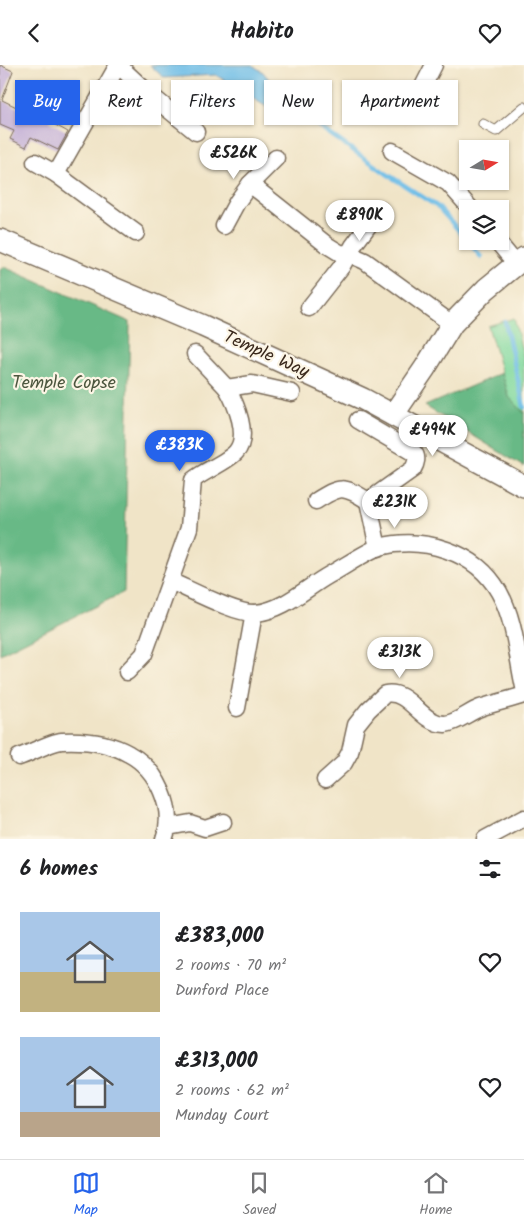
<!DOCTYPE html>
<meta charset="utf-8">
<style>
:root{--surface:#fff;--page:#f6f6f6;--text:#202124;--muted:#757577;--line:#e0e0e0;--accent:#2563eb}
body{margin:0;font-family:Kalam,sans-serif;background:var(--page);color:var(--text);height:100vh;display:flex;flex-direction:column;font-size:19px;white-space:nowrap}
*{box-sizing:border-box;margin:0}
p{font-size:16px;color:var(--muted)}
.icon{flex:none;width:28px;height:28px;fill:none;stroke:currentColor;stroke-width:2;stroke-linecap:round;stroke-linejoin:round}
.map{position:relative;height:774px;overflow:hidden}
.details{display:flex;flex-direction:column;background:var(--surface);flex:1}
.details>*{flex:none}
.banner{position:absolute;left:15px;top:15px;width:495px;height:45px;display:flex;gap:10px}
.needle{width:32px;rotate:79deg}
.controls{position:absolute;left:459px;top:75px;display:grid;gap:10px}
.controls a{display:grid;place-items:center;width:50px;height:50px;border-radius:0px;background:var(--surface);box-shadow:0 1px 4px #0004;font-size:25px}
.price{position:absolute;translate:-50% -42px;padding:0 11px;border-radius:18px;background:#fff;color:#222;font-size:16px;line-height:32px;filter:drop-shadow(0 1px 2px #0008)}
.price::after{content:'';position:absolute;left:50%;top:30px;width:15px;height:11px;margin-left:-8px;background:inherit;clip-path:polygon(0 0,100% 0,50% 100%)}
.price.on{background:var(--accent);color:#fff}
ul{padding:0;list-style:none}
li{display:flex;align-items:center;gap:15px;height:125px;padding:0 20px}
li span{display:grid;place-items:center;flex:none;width:140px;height:100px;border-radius:0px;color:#555}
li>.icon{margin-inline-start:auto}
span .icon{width:60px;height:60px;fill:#fffc;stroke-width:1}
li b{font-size:21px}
h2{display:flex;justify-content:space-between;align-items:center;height:60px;padding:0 20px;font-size:21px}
.chip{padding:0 18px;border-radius:0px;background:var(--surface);box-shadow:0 1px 4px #0004;font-size:18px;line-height:45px}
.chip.on{background:var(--accent);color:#fff}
header{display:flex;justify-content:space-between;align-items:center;height:65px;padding:0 20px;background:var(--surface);font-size:22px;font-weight:600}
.dock{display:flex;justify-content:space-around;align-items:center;height:70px;border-top:1px solid var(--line);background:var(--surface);font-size:14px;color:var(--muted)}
.dock a{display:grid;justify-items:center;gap:2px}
.dock .on{color:var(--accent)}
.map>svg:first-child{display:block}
.green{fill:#80d99f;stroke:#5e825e}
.forest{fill:#68b986;stroke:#527252}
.water{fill:#6dbde8;stroke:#547483}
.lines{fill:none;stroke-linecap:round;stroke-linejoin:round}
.stream{stroke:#6dbde8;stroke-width:4.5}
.building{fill:#bea9d6}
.service-casing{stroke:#7a6b59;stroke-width:11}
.minor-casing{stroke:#7a6b59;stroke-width:19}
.tertiary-casing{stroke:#7a6b59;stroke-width:24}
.service{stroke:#fff;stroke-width:9}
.minor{stroke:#fff;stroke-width:16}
.tertiary{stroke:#fff;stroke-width:21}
.labels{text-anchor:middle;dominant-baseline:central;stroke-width:4.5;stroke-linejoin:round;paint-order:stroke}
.street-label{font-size:18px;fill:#3b2a1e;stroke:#fcf5e5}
.park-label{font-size:18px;fill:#4c563e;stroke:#fcf5e5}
</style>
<header><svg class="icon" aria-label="back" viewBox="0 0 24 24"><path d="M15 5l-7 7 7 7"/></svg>Habito<svg class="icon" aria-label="heart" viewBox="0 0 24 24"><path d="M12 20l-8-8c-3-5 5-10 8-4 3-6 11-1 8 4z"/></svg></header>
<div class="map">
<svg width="524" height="774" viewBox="0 0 524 774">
<rect width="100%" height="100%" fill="#fcf5e5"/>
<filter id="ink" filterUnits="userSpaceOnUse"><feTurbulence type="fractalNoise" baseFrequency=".02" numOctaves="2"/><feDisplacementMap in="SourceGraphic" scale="10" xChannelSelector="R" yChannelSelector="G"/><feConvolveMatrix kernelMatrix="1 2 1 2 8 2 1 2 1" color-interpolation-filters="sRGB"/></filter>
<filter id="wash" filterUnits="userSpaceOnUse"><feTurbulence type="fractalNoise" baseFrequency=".0096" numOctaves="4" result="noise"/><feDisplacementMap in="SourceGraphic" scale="20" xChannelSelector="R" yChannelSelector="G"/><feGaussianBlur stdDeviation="1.12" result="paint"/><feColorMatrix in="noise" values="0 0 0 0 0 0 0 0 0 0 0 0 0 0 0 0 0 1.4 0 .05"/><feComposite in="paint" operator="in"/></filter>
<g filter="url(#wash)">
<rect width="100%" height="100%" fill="#f0e4c7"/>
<path class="green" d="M514,253L524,294V348L509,332L488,261Z"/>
<g class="forest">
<path d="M4,202L130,257L124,527L0,589V205Z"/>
<path d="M502,308L509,332L524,348V402L425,341Z"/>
</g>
<path class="water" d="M150,0H252L263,7L287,36L273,46L216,10L164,13Z"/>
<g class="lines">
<g class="stream">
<path d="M281,40L317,60L387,109L438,142L468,176"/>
<path d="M468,176L481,192"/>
<path d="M505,257L524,342"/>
</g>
</g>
<g id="blocks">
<path class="building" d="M0,0L13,6L2,35L33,50L42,31L58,38L50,57L68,67L58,85L31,72L26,82L10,74L14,66L0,60Z"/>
</g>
</g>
<g filter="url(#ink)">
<use href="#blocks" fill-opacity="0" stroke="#7a6b59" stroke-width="1"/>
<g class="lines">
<defs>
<path id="service" d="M483,59L496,66L524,42"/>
<g id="minor">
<path d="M118,0L148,28L196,67"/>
<path d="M416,35L434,0"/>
<path d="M392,86L448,118L471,144"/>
<path d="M35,97L56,109L136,168"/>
<path d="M56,109L118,0"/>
<path d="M250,119L327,180L340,188L349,189L365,196L452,259"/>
<path d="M224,161L237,137L250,119L276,93"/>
<path d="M497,176L516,199"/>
<path d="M309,243L342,201L353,181L380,145"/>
<path d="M195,289L227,323"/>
<path d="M358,355L414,388C418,392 416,399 413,404L368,436L378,483"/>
<path d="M316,436C340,421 343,420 368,436"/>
<path d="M170,516C189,524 237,550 256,548C284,545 306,523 329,510C342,503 367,486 379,482C423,471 476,486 499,527C515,555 517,591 524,622"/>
<path d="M127,607L144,589L189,463L193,415C204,406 227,397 236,387C250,371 236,339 227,323L252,319L292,328"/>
<path d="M237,643L254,548"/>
<path d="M19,692C31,688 50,677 62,676C84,675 110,678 129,689C157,704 176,744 164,774"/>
<path d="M325,715L344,698L350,687L356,660L368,645L385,629C410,624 420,659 445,659C457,658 469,647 480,643C494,638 509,635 524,630"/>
<path d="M168,762L190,758L205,763L223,757"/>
<path d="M485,774L524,753"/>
</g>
<g id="tertiary">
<path d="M0,175L203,261L363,334L524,421"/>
<path d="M393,350L425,303L452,259L486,224L524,193"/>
</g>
</defs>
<use href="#service" class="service-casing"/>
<use href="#minor" class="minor-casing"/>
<use href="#tertiary" class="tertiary-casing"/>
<use href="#service" class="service"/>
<use href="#minor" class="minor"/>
<use href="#tertiary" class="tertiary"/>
</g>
</g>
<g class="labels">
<g class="street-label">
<text transform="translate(266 290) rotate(24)">Temple Way</text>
</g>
<g class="park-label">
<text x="64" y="318">Temple Copse</text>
</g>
</g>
</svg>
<div class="controls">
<a><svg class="needle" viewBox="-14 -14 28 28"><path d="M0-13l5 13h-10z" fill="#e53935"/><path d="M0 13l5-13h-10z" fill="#757577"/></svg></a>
<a><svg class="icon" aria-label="layers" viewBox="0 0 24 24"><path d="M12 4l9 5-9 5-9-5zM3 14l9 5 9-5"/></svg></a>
</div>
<b class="price" style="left:234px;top:115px">£526K</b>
<b class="price" style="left:360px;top:177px">£890K</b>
<b class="price" style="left:433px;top:392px">£494K</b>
<b class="price on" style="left:180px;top:407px">£383K</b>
<b class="price" style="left:395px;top:464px">£231K</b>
<b class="price" style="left:400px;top:614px">£313K</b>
<div class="banner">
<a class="chip on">Buy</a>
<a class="chip">Rent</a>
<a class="chip">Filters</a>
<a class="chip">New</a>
<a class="chip">Apartment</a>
</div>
</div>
<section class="details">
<h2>6 homes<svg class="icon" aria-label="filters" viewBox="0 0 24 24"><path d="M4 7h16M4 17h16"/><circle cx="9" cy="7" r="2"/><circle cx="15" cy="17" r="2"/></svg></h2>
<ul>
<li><span style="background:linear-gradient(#a9c7e8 60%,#c2b280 0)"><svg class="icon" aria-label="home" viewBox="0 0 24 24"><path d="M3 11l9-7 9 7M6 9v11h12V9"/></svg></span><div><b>£383,000</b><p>2 rooms · 70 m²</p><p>Dunford Place</p></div><svg class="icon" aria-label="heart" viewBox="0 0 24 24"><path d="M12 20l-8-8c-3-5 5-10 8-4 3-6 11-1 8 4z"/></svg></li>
<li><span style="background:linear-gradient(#a9c7e8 75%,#b9a48a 0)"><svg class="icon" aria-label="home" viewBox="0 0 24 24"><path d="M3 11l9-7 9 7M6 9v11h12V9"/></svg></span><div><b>£313,000</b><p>2 rooms · 62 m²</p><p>Munday Court</p></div><svg class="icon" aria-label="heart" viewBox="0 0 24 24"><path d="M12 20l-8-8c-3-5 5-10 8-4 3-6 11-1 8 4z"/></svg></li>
</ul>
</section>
<nav class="dock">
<a class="on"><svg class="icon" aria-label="map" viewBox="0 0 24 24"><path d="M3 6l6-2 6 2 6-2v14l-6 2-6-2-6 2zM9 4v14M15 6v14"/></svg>Map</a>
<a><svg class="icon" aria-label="saved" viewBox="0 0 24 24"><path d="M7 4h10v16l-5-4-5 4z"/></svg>Saved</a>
<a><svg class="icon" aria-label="home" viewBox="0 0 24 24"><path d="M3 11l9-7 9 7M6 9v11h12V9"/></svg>Home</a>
</nav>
